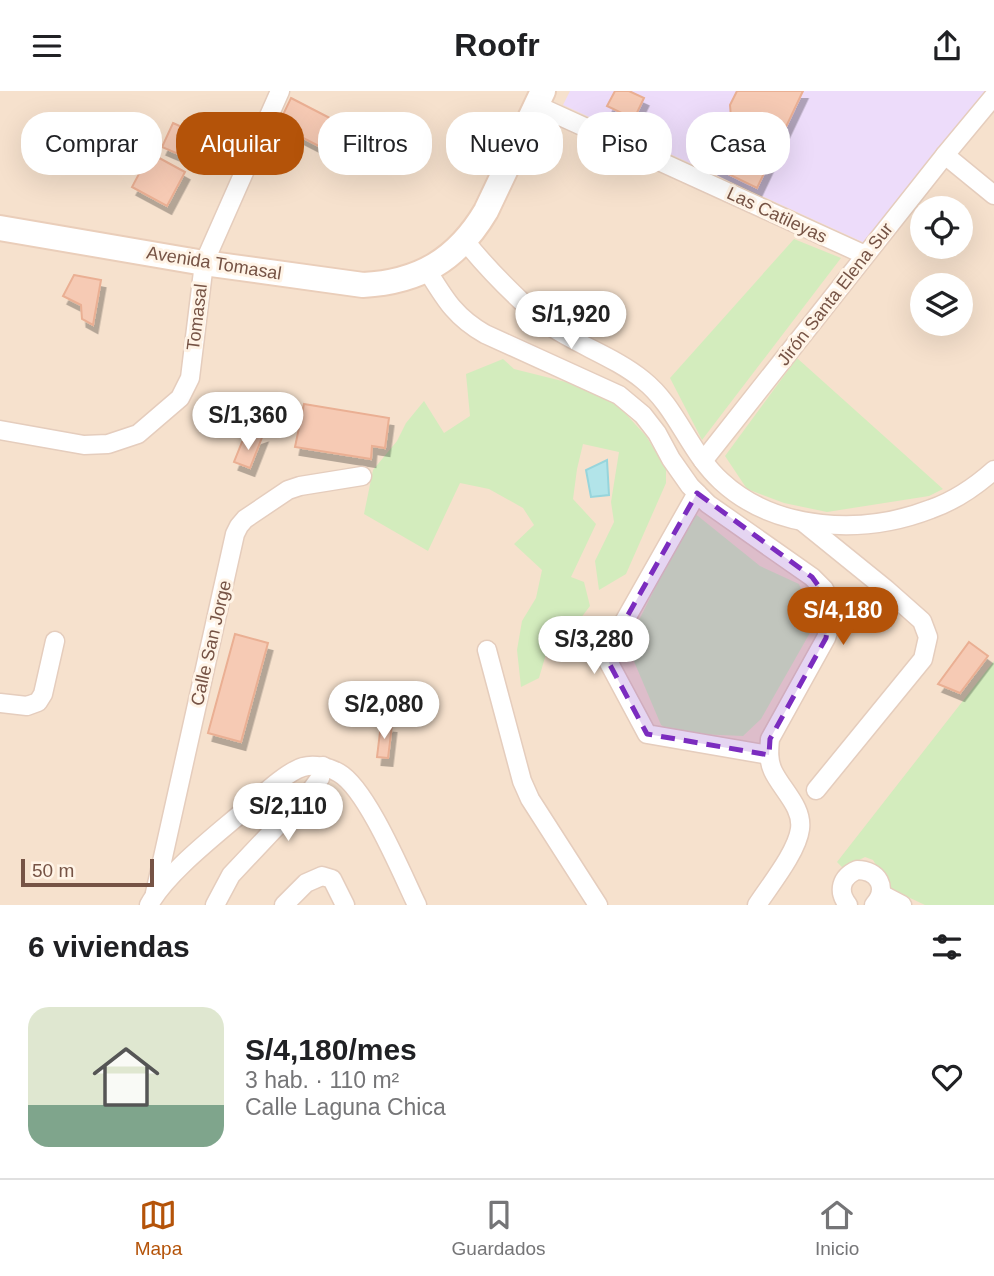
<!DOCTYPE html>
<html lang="es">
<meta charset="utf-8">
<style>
:root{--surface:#fff;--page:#f6f6f6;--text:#202124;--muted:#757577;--line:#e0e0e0;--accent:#b45309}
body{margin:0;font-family:Helvetica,sans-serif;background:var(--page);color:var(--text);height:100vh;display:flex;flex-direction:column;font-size:26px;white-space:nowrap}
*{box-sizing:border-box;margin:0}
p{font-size:23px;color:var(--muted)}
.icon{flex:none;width:38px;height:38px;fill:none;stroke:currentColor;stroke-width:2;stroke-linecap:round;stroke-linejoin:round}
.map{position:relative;height:814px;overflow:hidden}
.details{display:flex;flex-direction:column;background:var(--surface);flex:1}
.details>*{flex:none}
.top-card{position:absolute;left:21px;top:21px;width:952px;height:63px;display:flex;gap:14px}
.fabs{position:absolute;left:910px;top:105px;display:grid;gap:14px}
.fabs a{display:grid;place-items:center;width:63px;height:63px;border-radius:50%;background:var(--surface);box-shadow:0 7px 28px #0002;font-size:35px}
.scale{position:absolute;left:21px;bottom:18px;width:133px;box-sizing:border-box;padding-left:7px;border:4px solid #765345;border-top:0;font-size:19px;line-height:24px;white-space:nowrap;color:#765345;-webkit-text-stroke:5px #fff4e7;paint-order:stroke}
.price{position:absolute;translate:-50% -60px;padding:0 16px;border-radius:24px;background:#fff;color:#222;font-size:23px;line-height:46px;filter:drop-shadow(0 2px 4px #0008)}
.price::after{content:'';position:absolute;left:50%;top:42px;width:21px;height:16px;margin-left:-10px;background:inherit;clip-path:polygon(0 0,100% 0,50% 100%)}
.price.current{background:var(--accent);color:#fff}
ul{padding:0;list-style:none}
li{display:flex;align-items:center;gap:21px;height:175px;padding:0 28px}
li span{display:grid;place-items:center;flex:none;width:196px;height:140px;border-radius:21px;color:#555}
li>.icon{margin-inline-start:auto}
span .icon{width:84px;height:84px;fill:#fffc;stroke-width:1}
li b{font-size:30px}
h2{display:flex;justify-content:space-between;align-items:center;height:84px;padding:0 28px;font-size:30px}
.pill{padding:0 24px;border-radius:28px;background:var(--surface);box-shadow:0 7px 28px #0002;font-size:24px;line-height:63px}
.pill.current{background:var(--accent);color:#fff}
header{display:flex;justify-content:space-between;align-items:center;height:91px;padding:0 28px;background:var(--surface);font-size:32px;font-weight:800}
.menu{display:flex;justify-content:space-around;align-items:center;height:98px;border-top:2px solid var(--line);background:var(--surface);font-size:19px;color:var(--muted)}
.menu a{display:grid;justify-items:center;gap:4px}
.menu .current{color:var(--accent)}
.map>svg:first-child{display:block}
.residential{fill:#f6e1cd;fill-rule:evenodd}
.education{fill:#eddcfa}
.green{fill:#d3ecbd}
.water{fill:#b2e4e9;stroke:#97d5dc;stroke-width:2}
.building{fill:#f6cab4;stroke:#eaaf93;stroke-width:2;filter:url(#shadow)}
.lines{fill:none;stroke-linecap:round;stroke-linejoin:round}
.street-casing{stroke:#e5cdbd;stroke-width:21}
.secondary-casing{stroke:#eaceba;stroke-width:28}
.street{stroke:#fff;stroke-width:18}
.secondary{stroke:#fff;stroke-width:24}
.marked{fill:#7b2cbf;fill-opacity:0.2;stroke:#7b2cbf;stroke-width:5;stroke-dasharray:14 9;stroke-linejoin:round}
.labels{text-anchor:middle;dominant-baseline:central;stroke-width:6;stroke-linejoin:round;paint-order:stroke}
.street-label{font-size:18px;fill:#765345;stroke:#fff4e7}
</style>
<header><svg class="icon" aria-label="menu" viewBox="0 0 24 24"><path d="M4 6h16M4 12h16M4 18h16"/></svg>Roofr<svg class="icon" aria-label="share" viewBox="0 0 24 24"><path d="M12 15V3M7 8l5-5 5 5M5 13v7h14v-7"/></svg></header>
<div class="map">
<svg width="994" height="814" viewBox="0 0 994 814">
<defs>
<filter id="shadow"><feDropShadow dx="4.5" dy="8" stdDeviation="0" flood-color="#0004"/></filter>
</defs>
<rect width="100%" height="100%" fill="#fef0df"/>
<path class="residential" d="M0,0H994V814H0ZM922,117H961V156H922ZM922,194H961V233H922Z"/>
<path class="education" d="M570,0H992L869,154L563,14Z"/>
<g class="green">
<path d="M794,148L841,167L702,349L670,287Z"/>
<path d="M797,267L943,398L929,405L827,421L784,412L747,398L725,365Z"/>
<path d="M503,268L514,278L570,292L614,310L646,345L666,377V392L626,483L599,499L595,470L614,431L611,411L619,361L583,353L577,378L573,408L596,433L571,486L584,491L590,515L571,540L548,556L539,587L521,596L517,559L522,530L536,507L542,479L514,453L534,434L523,417L489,398L460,392L428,460L364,423L373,379L397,350L406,332L424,310L444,342L470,325L466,283Z"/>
<path d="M693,421L760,475L799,493L812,523L811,540L761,628L743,645L673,642L661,634L633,568L638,531Z"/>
<path d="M994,570V814H925L891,798L873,769L865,766L843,777L837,771Z"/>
</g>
<path class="water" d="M607,369L609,404L591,406L586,379Z"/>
<g class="building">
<path d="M615,0H629L644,7L634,28L607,15Z"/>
<path d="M737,0H803L757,97L714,76L732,39L730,14Z"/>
<path d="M291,7L353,39L340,66L278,34Z"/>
<path d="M173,32L193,41L183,65L162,56Z"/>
<path d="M150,62L185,81L167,115L132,96Z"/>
<path d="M74,184L101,189L93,234L82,228L81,214L63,205Z"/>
<path d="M304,313L389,327L385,357L372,355L371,368L295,356Z"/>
<path d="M263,344L250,377L234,371L242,351Z"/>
<path d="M235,543L268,552L241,651L208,642Z"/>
<path d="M969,551L988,565L960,602L938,593Z"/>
<path d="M381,633L392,634L388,667L377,666Z"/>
</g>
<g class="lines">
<defs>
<g id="street">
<path d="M536,14L865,164"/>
<path d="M945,64L994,104"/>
<path d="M465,150C482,171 500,190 519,208C528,217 537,226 547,233C577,254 615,266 643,289C677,316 689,361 721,390C776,441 864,444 931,418C954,410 976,395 994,379"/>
<path d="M427,179C445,208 455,226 485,243L619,304L643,324L657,342L671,368L690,395L708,413L812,486L824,498L831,512L832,528L826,547L770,648C769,659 768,669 773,680C782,699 803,716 800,738C797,761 770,794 757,814"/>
<path d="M0,339L84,354L108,353L138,343L180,307L190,287L204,172L280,0"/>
<path d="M703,370L945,64L994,5"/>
<path d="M697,402L620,538L609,572L647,643L769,664"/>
<path d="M803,431L887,499L922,530L928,546L923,568L816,699"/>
<path d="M487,559L522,690L530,708L598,814"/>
<path d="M0,612L27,615L38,611L43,603L55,550"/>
<path d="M155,802L235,443L239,435L245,428L288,399L300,395L362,385"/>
<path d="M881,803L902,814"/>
<path d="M149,814C165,784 212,747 239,724C255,711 285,681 303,676C314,673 329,676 339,682C367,698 402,783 417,814"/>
<path d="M215,814L231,784L312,698L320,687L323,675"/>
<path d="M284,814L306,792L322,785L332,788L345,814"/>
<path d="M848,814C837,800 841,786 857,779C878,779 889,797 874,814"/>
</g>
<path id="secondary" d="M0,137L204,172L363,194C419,191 457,169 486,120L543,0"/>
</defs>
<use href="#street" class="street-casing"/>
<use href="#secondary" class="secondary-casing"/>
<use href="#street" class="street"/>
<use href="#secondary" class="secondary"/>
</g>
<path class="marked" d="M697,402L812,486L831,512L826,547L770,648L769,664L647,643L609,572L620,538Z"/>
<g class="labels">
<g class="street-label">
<text transform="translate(777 124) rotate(25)">Las Catileyas</text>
<text transform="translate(214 172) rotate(9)">Avenida Tomasal</text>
<text transform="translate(835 203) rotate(-52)">Jirón Santa Elena Sur</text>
<text transform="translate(197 226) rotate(-83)">Tomasal</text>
<text transform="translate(211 552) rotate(-77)">Calle San Jorge</text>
</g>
</g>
</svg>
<div class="fabs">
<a><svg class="icon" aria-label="locate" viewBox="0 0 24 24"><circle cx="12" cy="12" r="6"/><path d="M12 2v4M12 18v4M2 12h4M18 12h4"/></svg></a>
<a><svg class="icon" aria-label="layers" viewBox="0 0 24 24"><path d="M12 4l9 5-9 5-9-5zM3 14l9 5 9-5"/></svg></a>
</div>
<div class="scale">50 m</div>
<b class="price" style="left:571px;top:260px">S/1,920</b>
<b class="price" style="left:248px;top:361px">S/1,360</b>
<b class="price current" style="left:843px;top:556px">S/4,180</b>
<b class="price" style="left:594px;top:585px">S/3,280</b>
<b class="price" style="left:384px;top:650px">S/2,080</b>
<b class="price" style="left:288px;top:752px">S/2,110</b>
<div class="top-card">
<a class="pill">Comprar</a>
<a class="pill current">Alquilar</a>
<a class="pill">Filtros</a>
<a class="pill">Nuevo</a>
<a class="pill">Piso</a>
<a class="pill">Casa</a>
</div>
</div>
<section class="details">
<h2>6 viviendas<svg class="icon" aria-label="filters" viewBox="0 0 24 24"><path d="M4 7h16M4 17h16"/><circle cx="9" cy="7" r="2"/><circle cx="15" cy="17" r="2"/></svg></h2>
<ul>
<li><span style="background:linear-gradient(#dfe7d0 70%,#7fa58c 0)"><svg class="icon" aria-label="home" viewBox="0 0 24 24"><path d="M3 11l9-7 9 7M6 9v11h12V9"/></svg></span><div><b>S/4,180/mes</b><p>3 hab. · 110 m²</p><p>Calle Laguna Chica</p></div><svg class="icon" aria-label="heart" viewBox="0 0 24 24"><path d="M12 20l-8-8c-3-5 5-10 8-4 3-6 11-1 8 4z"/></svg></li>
</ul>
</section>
<nav class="menu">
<a class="current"><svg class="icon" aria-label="map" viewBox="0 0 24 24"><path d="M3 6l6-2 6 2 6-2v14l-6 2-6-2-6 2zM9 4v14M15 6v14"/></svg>Mapa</a>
<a><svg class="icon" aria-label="saved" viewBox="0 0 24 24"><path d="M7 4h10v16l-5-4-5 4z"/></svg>Guardados</a>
<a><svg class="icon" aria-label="home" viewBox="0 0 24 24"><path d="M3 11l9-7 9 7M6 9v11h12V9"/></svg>Inicio</a>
</nav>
